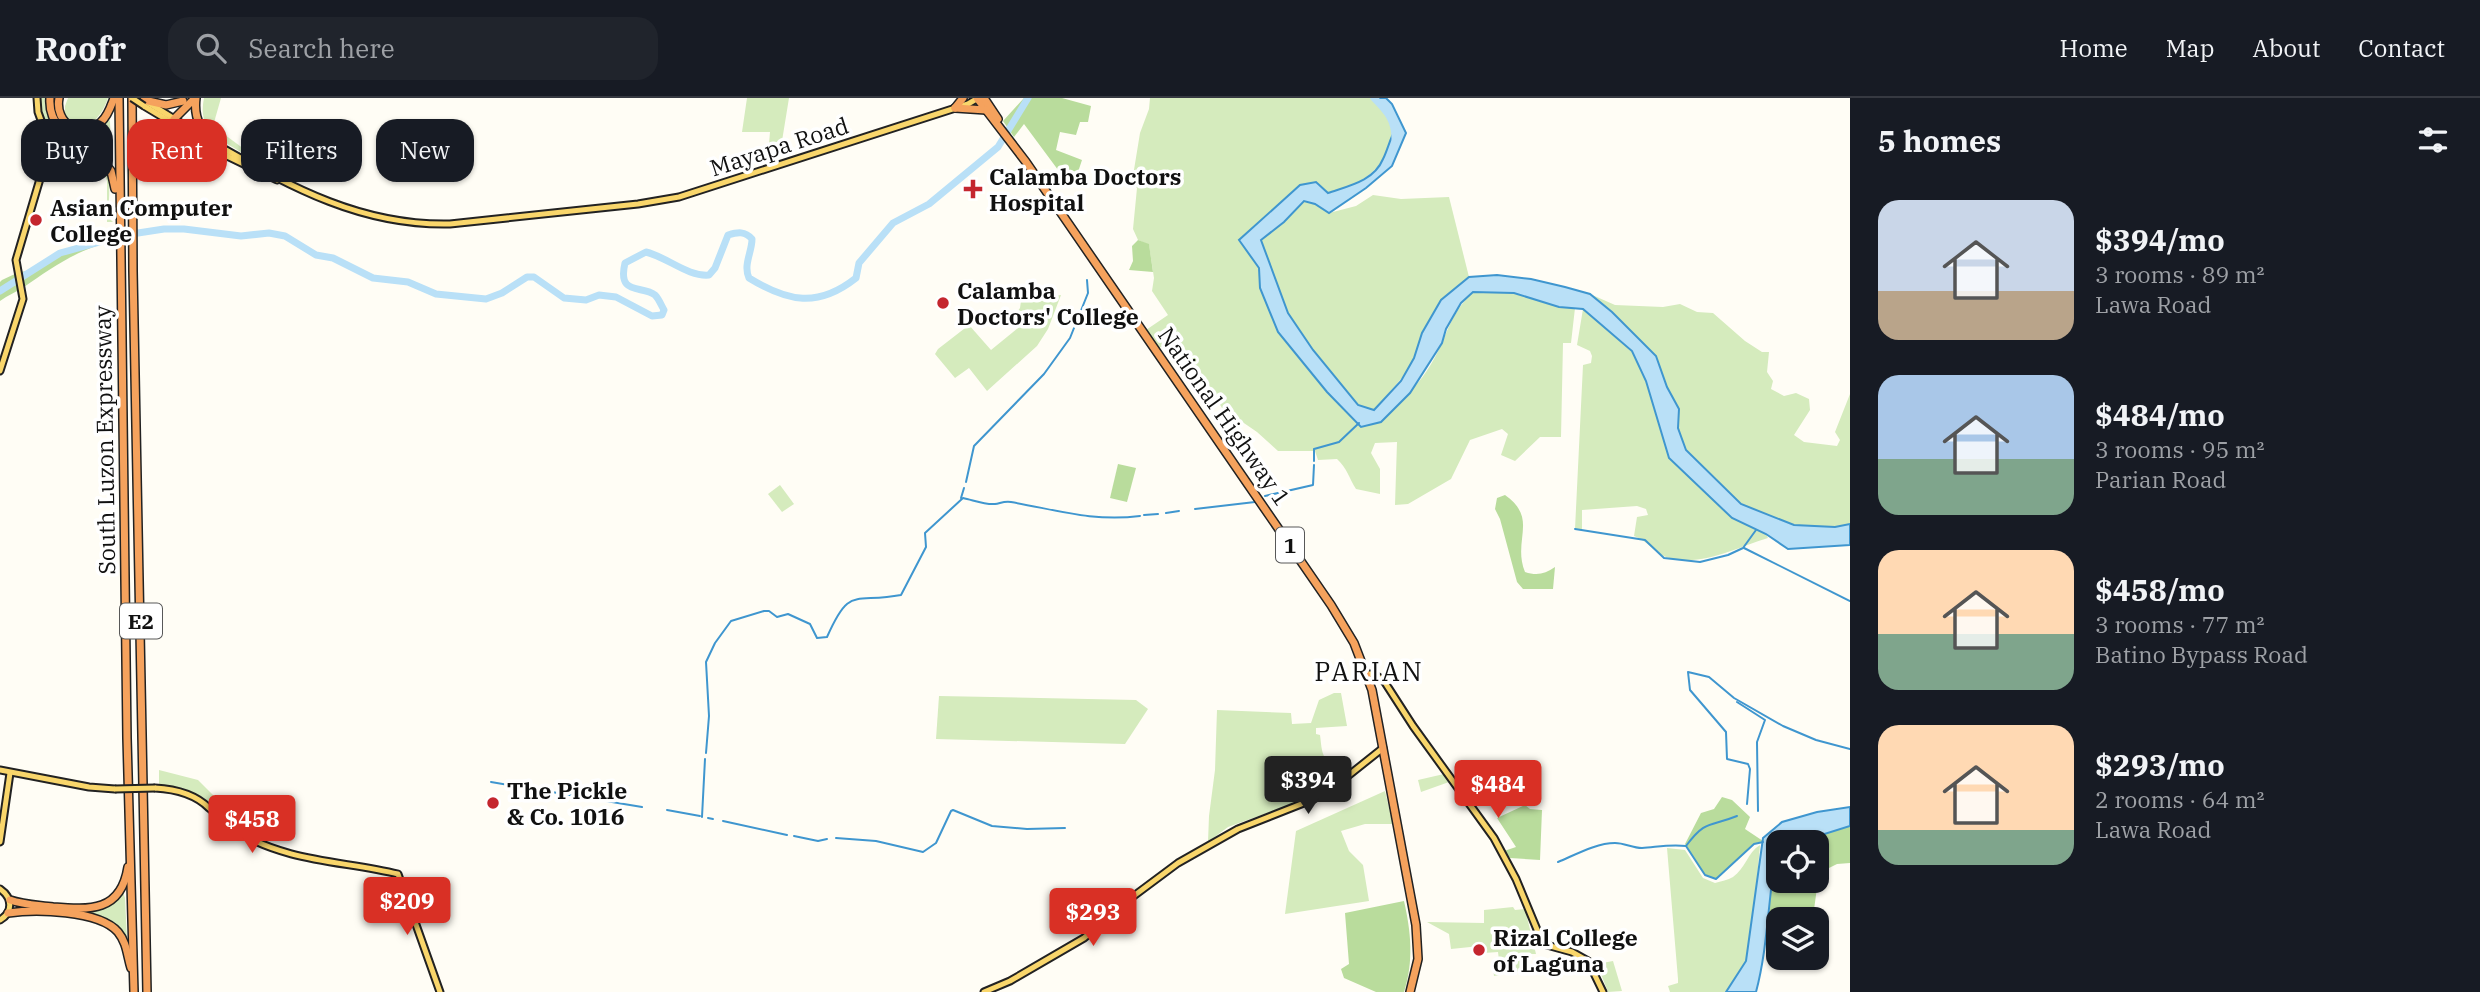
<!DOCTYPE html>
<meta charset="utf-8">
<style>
:root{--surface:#171b24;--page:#20242c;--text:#f1f3f6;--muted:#9ea1a6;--line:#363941;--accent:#d93025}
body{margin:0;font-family:"IBM Plex Serif",serif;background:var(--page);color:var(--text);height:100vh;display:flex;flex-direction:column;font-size:26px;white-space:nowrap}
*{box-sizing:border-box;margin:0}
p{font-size:23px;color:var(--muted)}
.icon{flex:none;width:38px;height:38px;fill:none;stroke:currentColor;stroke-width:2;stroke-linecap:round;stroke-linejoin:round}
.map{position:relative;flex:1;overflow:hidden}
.drawer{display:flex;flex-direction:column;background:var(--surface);width:630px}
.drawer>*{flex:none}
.top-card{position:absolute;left:21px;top:21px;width:665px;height:63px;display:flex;gap:14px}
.controls{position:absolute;left:1766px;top:732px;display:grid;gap:14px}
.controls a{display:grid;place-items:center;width:63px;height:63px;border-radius:14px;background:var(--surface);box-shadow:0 2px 5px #0004;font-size:35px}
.price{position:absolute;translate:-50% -60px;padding:0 16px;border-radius:7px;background:var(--accent);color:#fff;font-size:23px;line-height:46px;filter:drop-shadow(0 2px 4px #0008)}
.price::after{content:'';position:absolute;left:50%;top:42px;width:21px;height:16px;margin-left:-10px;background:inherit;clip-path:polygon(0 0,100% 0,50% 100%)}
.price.active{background:#222;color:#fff}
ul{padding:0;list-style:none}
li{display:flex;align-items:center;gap:21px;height:175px;padding:0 28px}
li span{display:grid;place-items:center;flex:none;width:196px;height:140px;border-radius:21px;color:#555}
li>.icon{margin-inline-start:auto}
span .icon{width:84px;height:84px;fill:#fffc;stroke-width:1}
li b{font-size:30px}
h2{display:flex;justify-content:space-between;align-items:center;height:84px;padding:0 28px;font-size:30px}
.chip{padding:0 24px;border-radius:21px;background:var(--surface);box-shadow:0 2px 5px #0004;font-size:24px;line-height:63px}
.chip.active{background:var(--accent);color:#fff}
header{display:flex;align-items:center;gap:42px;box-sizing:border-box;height:98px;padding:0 35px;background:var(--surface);border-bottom:2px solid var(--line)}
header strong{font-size:33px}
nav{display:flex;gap:38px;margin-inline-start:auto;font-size:24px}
.search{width:490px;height:63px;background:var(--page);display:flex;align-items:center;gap:18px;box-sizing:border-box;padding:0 24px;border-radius:21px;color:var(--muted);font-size:26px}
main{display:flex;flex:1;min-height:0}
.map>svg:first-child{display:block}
.green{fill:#d5ebbd}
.forest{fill:#b9dc9c}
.water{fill:#b9e0f7;stroke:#3f96cf;stroke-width:2}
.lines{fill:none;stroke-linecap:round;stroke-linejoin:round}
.stream{stroke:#3f96cf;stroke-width:2}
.river{stroke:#b9e0f7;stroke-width:7}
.major-casing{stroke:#222;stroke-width:9}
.highway-casing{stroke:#222;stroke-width:10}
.major{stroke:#f9d66b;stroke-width:5}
.highway{stroke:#f5a25d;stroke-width:7}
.major-bridge-casing{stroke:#222;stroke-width:9;stroke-linecap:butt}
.major-bridge{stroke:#f9d66b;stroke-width:5}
.poi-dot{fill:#c4262e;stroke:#fff;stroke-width:2.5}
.labels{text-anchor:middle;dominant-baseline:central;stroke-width:7;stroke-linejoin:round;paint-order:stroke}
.shield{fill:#fff;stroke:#585858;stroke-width:2}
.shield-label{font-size:21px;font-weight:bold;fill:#111}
.street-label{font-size:23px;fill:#111;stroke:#fff}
.poi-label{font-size:23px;font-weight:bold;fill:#111;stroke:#fff;text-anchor:start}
.quarter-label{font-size:26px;letter-spacing:2px;fill:#111;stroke:#fff}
</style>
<header>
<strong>Roofr</strong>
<div class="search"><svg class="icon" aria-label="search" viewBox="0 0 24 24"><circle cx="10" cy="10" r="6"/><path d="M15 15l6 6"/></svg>Search here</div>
<nav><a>Home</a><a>Map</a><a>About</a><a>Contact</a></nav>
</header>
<main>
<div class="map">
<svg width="1850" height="894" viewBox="0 0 1850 894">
<rect width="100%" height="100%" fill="#fffdf5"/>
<g class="green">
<path d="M40,0H47C45,28 69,45 90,60C95,64 103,68 106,75C112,87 108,106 108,119L113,124H107V83L103,73C80,47 38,42 40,0Z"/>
<path d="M68,0H108C101,21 82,42 65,16V8Z"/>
<path d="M204,0H221L213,28L248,54L249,58C242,55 236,51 229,47C209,34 199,25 204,0Z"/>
<path d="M747,0H789L782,43L769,46L770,34H742Z"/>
<path d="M1150,0H1375L1390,17L1396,30C1390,40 1388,51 1383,61C1376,76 1343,96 1327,95C1319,95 1308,89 1300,87L1239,142L1259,170L1260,190L1278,234L1327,294L1361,329C1401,305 1422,289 1442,245C1450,225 1457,209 1473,194L1514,195L1559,209L1575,210L1571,245H1563L1561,339H1540L1515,363L1501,357L1508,336L1502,331L1470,342L1451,381L1408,406L1395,407L1397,344L1375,345L1371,355L1380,371V396L1356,391C1349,380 1347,370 1337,361L1318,362L1315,353H1278L1257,334L1222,310L1207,284L1176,241L1159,250L1146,232L1168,217L1152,193L1154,180L1149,147L1138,142L1133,131L1137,90L1132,84L1140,35L1149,11Z"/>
<path d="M110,22L111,60L100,48L74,36L93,34Z"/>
<path d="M1373,97L1401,101L1449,99L1469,179L1441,202L1422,235L1414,260L1407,274L1374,312L1358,308L1313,252L1288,215L1261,142L1284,124L1304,103L1315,106L1329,115L1356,108Z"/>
<path d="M1590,196L1615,207L1663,209L1680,206L1697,214L1713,215L1745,243L1762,254H1769L1767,274L1773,283L1771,291L1784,298L1796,295L1809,301L1810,312L1794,337L1804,344L1837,348L1840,342L1835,334L1850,296V426L1835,429L1794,427L1741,407L1686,352L1678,330L1679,311L1667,289L1656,258L1612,214Z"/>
<path d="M1061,197L1048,231L1037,248L987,293L969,270L955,280L935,256L938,251L969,227L991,252L1018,230L1012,221L1020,210L1021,203Z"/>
<path d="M1583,211L1632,253L1646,283L1669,360L1732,420L1766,436L1768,440C1737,449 1701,470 1666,459C1654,455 1647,442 1634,438L1637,419L1648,417L1646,411L1637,408L1582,412V432L1575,431L1583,267L1591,265L1592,258L1590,253L1577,247Z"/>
<path d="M780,387L794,406L782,414L768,396Z"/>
<path d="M1334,595H1341L1347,628L1316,630V636L1320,637C1322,651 1321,666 1339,667L1341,675H1315L1320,692L1303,702L1228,729L1208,744L1209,718L1215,672L1217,612L1291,615L1292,626L1311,625L1319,602Z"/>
<path d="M939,598L1136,602L1148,611L1125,646L936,641Z"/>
<path d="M159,672L198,682L219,703L210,710L180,690L159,686Z"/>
<path d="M1444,676L1449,684L1421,694L1418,682Z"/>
<path d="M1385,693L1393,726H1365L1341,733L1349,753L1363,767L1369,803L1285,816L1296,733Z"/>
<path d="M1760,747L1755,804L1746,863L1726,894H1670L1668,888L1678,885V881L1667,750L1685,752L1703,780L1715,785C1721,783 1728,782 1733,779C1745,771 1748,754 1760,747Z"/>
<path d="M123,794L125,800L127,841L120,830L88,814L107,809Z"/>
<path d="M1513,809L1515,812L1525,811L1536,856H1530L1520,873L1494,878L1492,863L1499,862L1498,854L1484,855L1480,848L1451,851L1449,836L1427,824L1484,825V812Z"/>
<path d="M1613,863L1622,893L1608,894L1597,866Z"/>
</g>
<g class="forest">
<path d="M1024,0H1062L1091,8L1088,24H1080L1076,37L1060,34L1056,52L1082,62L1075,83L1064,80L1024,26L1014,39L1003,23Z"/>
<path d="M113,137V144C81,149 50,171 24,189C16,194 8,197 0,203V184L2,182L19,174L29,173L60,155L85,148Z"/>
<path d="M1138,142L1149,146L1153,174L1129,172L1133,163L1132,148Z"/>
<path d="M1118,366L1136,370L1127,404L1110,400Z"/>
<path d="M1505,397C1539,421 1512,442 1525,474C1537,478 1545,476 1555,469L1553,491H1523L1517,484L1500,421L1495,411L1497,400Z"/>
<path d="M1722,699L1732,702L1750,719L1745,731L1763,743L1754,746L1716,781L1705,777L1685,746L1701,715L1714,711Z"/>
<path d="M1525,707L1530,711L1542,712L1540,762L1510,760L1504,753L1516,749L1497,720Z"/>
<path d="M1850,728V765L1837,766L1819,775L1813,819L1778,821V827L1768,837L1771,789L1778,759V782H1816V744H1799Z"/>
<path d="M1404,803C1411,834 1414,863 1404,894H1376L1344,880L1341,871L1349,866L1345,815Z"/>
</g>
<g class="water">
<path d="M1375,0H1386L1392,6L1406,35L1392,68L1366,90L1329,115L1315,106L1304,103L1284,124L1261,142L1288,215L1313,252L1358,307L1374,312L1401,283L1414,260L1422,235L1441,202L1469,179L1497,177L1531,181L1565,189L1590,196L1612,214L1656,258L1667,289L1679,311L1678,330L1686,352L1741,406L1794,427L1835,429L1850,426V447L1788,451L1766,436L1732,420L1669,360L1646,283L1632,253L1583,211L1559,209L1514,195L1473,194L1461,205L1446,231L1442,245L1410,295L1381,324L1361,329L1327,294L1278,234L1260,190L1259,170L1239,142L1300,87L1316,84L1328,95C1348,88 1374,83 1383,61C1388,51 1390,40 1396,30L1390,17Z"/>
<path d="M1850,709V728L1799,744H1778C1778,761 1773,775 1771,792C1767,827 1765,860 1756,894H1726L1746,863L1763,740L1782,724L1817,714Z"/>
</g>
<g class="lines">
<g class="stream">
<path d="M1314,363V351L1339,344L1359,325"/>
<path d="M966,384L974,348L1044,276L1070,240L1088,195L1087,182"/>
<path d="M1265,398L1313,387L1314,367"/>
<path d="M961,400L964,390"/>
<path d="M1195,411L1255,404"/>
<path d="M1166,415L1179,413"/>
<path d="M1144,417L1158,416"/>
<path d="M1575,431L1645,442L1664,460L1700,464L1728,457L1743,450L1756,432"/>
<path d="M1744,450L1850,503"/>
<path d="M1737,604L1765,622L1757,644L1758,713"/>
<path d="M706,655L709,618L706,564L715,545L731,523L764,513H769L777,519L788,516L810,526L817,540L827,539C850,487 853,506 901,497L926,449L925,435L963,400C973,402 985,407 995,406C1001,405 1004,403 1011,404C1057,412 1093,424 1140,418"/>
<path d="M491,684L642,709"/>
<path d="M1747,706L1750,671L1748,666L1727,661L1726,634L1690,592L1688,574L1709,579L1734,600L1783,628L1816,642L1850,651"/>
<path d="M667,712L700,718"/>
<path d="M702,719L705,661"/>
<path d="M708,720L713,721"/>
<path d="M723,723L787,737"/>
<path d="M794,738L818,743L827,741"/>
<path d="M836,740L876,743L923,754L936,745L951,713L953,712L992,728L1027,731L1065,730"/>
<path d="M1686,748C1706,721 1710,729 1737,718"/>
<path d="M1558,764C1575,757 1596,745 1615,745C1625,745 1632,750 1642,750C1657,749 1670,746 1686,748L1705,777L1716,781L1754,746L1763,744"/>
</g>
<g class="river">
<path d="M1374,0C1387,13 1395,22 1395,41"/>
<path d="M0,193L60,155L125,137L164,131H184L241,138L269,135L285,138L316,157L333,160L373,180L408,184L436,196L486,201L502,195L527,179H534L564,200L586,202L599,197L616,199L652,218L662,217L664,212C661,207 659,201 655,197C642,187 617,198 625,165L646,154C667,159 688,179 709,177L715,170L728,137C738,134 745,133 752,141C752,154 743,167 749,180C788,204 818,210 856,180L859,165L893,125L929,106L998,49L1028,0"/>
</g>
<defs>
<g id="major">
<path d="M147,4L210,43"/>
<path d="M144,8L229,59L277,82"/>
<path d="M219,48C293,90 362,128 450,126L638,106L679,99L968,6L978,0"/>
<path d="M0,273L23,201L16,162L50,47L38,14L37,0"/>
<path d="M1366,576H1374L1384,583L1413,628L1494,740L1516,781L1543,846L1572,854L1588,863L1603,894"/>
<path d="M0,672L89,689L115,691"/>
<path d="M155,690C174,691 195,696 209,710C219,718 226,728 238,734C287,764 344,763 398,776L440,894"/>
<path d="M0,744L10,675"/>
<path d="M0,791C13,800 13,814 0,822"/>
<path d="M984,894L1010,883L1084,840L1131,800L1178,765L1238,731L1314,701L1339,685L1383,650"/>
</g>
<g id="highway">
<path d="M50,0C48,27 68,39 89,51"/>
<path d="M59,0C54,25 81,43 101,24C108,18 111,8 114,0"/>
<path d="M119,0L127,640L134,894"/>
<path d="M132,0L133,173L147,894"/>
<path d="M196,0C193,23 203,35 220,49"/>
<path d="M977,0L1026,64L1331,507L1354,545L1372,592L1416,827L1418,861L1410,894"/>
<path d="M984,0L998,21"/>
<path d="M144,2L166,7L183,3"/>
<path d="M955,10L986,12"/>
<path d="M955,10L963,0"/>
<path d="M174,21L195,0"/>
<path d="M99,58L111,73L115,91"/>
<path d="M10,802C24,807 38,807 53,809C90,812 121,814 128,769"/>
<path d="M8,815C35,811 99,812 118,834C127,845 127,857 131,870"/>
</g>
</defs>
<use href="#major" class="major-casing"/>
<use href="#highway" class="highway-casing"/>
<use href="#major" class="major"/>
<use href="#highway" class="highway"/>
<defs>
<g id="major-bridge">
<path d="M132,0L144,8"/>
<path d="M115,691L155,690"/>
</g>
</defs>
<use href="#major-bridge" class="major-bridge-casing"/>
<use href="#major-bridge" class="major-bridge"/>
</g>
<g class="poi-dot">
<path d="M969.5 80.5h7v7h7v7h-7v7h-7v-7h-7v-7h7z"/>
<circle cx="36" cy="122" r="7"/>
<circle cx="943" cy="205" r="7"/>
<circle cx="493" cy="705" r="7"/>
<circle cx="1479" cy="852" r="7"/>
</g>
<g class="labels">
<g class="shield">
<rect x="1276" y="429.5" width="28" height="35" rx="5"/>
<rect x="120" y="505.5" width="42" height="35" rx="5"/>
</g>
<g class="shield-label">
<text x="1290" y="447">1</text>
<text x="141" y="523">E2</text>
</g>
<g class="street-label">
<text transform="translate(779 48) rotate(-18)">Mayapa Road</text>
<text transform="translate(1225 318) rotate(55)">National Highway 1</text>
<text transform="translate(104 342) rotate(-91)">South Luzon Expressway</text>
</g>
<g class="poi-label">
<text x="989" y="78">Calamba Doctors<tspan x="989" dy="26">Hospital</tspan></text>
<text x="50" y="109">Asian Computer<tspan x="50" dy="26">College</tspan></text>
<text x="957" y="192">Calamba<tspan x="957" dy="26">Doctors' College</tspan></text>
<text x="507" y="692">The Pickle<tspan x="507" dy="26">&amp; Co. 1016</tspan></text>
<text x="1493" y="839">Rizal College<tspan x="1493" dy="26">of Laguna</tspan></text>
</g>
<g class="quarter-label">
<text x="1369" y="573">PARIAN</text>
</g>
</g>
</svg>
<div class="controls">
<a><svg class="icon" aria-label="locate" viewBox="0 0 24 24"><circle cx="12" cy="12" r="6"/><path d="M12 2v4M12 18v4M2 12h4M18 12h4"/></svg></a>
<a><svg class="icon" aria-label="layers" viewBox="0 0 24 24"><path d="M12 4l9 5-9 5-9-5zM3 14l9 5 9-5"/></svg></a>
</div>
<b class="price active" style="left:1308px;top:718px">$394</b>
<b class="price" style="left:1498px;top:722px">$484</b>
<b class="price" style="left:252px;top:757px">$458</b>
<b class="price" style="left:407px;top:839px">$209</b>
<b class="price" style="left:1093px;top:850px">$293</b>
<div class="top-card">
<a class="chip">Buy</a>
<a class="chip active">Rent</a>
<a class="chip">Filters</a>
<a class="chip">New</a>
</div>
</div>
<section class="drawer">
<h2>5 homes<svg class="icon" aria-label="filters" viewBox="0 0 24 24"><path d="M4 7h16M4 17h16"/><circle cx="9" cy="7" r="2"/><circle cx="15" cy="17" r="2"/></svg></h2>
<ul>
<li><span style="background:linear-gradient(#c9d6e8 65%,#b9a48a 0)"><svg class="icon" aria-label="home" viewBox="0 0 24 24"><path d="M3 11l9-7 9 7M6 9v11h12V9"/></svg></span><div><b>$394/mo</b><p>3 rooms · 89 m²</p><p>Lawa Road</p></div></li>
<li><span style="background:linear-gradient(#a9c7e8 60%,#7fa58c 0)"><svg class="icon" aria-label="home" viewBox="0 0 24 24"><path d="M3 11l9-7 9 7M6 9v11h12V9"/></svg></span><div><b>$484/mo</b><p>3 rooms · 95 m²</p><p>Parian Road</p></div></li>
<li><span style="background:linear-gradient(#ffd9b3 60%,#7fa58c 0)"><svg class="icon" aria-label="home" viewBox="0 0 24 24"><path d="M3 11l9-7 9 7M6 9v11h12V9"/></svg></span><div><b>$458/mo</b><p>3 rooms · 77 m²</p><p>Batino Bypass Road</p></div></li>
<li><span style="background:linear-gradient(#ffd9b3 75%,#7fa58c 0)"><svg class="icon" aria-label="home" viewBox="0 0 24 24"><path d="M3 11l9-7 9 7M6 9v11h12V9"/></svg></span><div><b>$293/mo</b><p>2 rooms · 64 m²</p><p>Lawa Road</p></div></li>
</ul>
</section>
</main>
